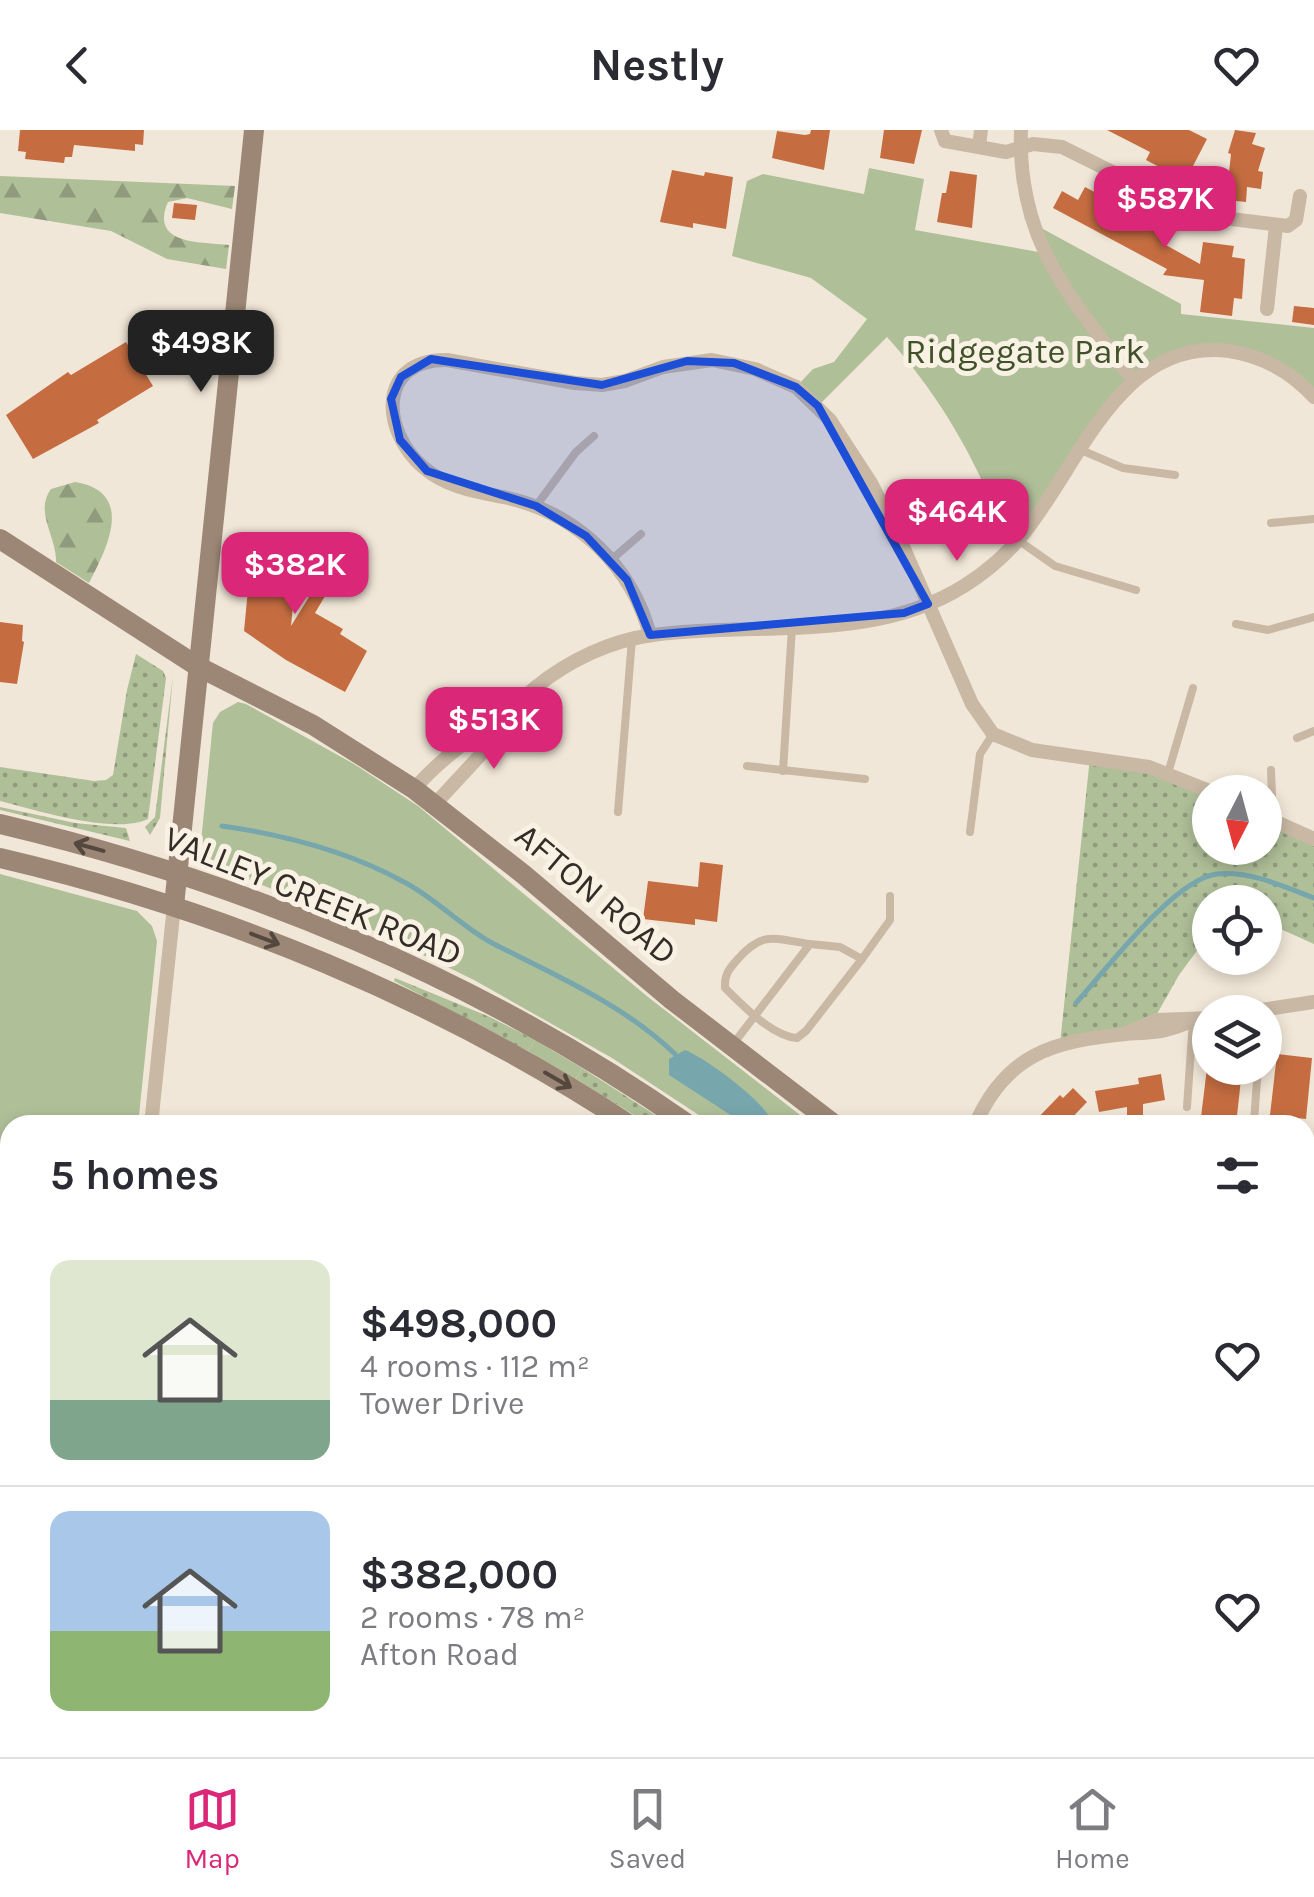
<!DOCTYPE html>
<meta charset="utf-8">
<style>
:root{--surface:#fff;--page:#f7f7f7;--text:#2b2b33;--muted:#7c7c81;--line:#e1e1e2;--accent:#db2777}
body{margin:0;font-family:Karla,sans-serif;background:var(--page);color:var(--text);height:100vh;display:flex;flex-direction:column;font-size:38px;white-space:nowrap}
*{box-sizing:border-box;margin:0}
p{font-size:32px;color:var(--muted)}
.icon{flex:none;width:55px;height:55px;fill:none;stroke:currentColor;stroke-width:2;stroke-linecap:round;stroke-linejoin:round}
.map{position:relative;flex:1;overflow:hidden}
.side{position:absolute;left:0px;top:985px;width:1315px;height:642px;display:flex;flex-direction:column;background:var(--surface);border-radius:30px 30px 0 0;box-shadow:0 5px 15px #0003}
.side>*{flex:none}
.needle{width:65px;rotate:186deg}
.buttons{position:absolute;left:1192px;top:645px;display:grid;gap:20px}
.buttons a{display:grid;place-items:center;width:90px;height:90px;border-radius:50%;background:var(--surface);box-shadow:0 5px 15px #0003;font-size:50px}
.price{position:absolute;translate:-50% -85px;padding:0 22px;border-radius:20px;background:var(--accent);color:#fff;font-size:32px;line-height:65px;filter:drop-shadow(0 2px 5px #0008)}
.price::after{content:'';position:absolute;left:50%;top:60px;width:30px;height:22px;margin-left:-15px;background:inherit;clip-path:polygon(0 0,100% 0,50% 100%)}
.price.active{background:#222;color:#fff}
ul{padding:0;list-style:none}
li{display:flex;align-items:center;gap:30px;height:250px;padding:0 50px}
li+li{border-top:2px solid var(--line)}
li span{display:grid;place-items:center;flex:none;width:280px;height:200px;border-radius:20px;color:#555}
li>.icon{margin-inline-start:auto}
span .icon{width:120px;height:120px;fill:#fffc;stroke-width:1}
li b{font-size:42px}
h2{display:flex;justify-content:space-between;align-items:center;height:120px;padding:0 50px;font-size:42px}
header{display:flex;justify-content:space-between;align-items:center;height:130px;padding:0 50px;background:var(--surface);font-size:45px;font-weight:700}
.dock{display:flex;justify-content:space-around;align-items:center;height:140px;border-top:2px solid var(--line);background:var(--surface);font-size:28px;color:var(--muted)}
.dock a{display:grid;justify-items:center;gap:5px}
.dock .active{color:var(--accent)}
.map>svg:first-child{display:block}
.grass{fill:url(#grass-dots)}
.forest{fill:url(#forest-firs)}
.green{fill:#afbf98}
.water{fill:#77a6ad}
.lines{fill:none;stroke-linecap:round;stroke-linejoin:round}
.stream{stroke:#77a6ad;stroke-width:5}
.building{fill:#c56d41}
.lane{stroke:#c8b8a4;stroke-width:8}
.street{stroke:#c8b8a4;stroke-width:14}
.secondary{stroke:#9c8776;stroke-width:20}
.oneway{stroke:#53473e}
.marked{fill:#1d4ed8;fill-opacity:0.2;stroke:#1d4ed8;stroke-width:8;stroke-linejoin:round}
.labels{text-anchor:middle;dominant-baseline:central;stroke-width:10;stroke-linejoin:round;paint-order:stroke}
.park-label{font-size:35px;fill:#40522a;stroke:#f9f1e4}
.street-label{font-size:35px;fill:#342c26;stroke:#f9f1e4}
</style>
<header><svg class="icon" aria-label="back" viewBox="0 0 24 24"><path d="M15 5l-7 7 7 7"/></svg>Nestly<svg class="icon" aria-label="heart" viewBox="0 0 24 24"><path d="M12 20l-8-8c-3-5 5-10 8-4 3-6 11-1 8 4z"/></svg></header>
<div class="map">
<svg width="1314" height="1627" viewBox="0 0 1314 1627">
<defs>
<pattern id="grass-dots" width="8" height="8" patternUnits="userSpaceOnUse" patternTransform="scale(2.5)"><rect width="8" height="8" fill="#afbf98"/><path d="M2 2h.1M6 6h.1" fill="none" stroke="#8f9b7c" stroke-width="1.8" stroke-linecap="round"/></pattern>
<pattern id="forest-firs" width="22" height="20" patternUnits="userSpaceOnUse" patternTransform="scale(2.5)"><rect width="22" height="20" fill="#afbf98"/><path d="M5 1l3.5 6h-7zM16 11l3.5 6h-7z" fill="#8f9b7c"/></pattern>
</defs>
<rect width="100%" height="100%" fill="#f1e7d8"/>
<g class="grass">
<path d="M136,524L163,541L166,548L148,689C114,705 36,680 0,671V637L94,651L106,650L113,645L127,560Z"/>
<path d="M173,546L160,688L150,705L145,697L155,687Z"/>
<path d="M1090,627L1129,632L1210,662V718H1265V687L1314,709V814L1265,792V772H1210V803L1179,845L1153,891L1060,914Z"/>
<path d="M0,677L75,693L126,698L130,711L0,680Z"/>
<path d="M395,848L490,887L535,910L528,921L394,851Z"/>
<path d="M582,938L671,995H650L576,949Z"/>
</g>
<g class="forest">
<path d="M0,46L235,56L232,79L187,68L168,72C149,115 201,112 229,115L226,139L167,129L111,101L0,83Z"/>
<path d="M75,352C136,362 107,418 89,453L56,432C57,406 34,383 51,359Z"/>
</g>
<g class="green">
<path d="M869,38L924,49L915,100L1044,123L1032,93L1181,174V184L1314,198V267L1276,236L1200,221L1133,250L1009,418C982,339 943,269 887,207L818,276L796,257L813,239L834,232L867,189L811,148L732,126L747,51L763,44L864,64Z"/>
<path d="M238,572L246,574L354,634L418,676L648,867L813,995H714L612,928L474,850L366,797L215,736L204,724L201,712L213,593L220,582Z"/>
<path d="M0,744L137,781L152,796L157,811L138,995H10V1618H352L356,1627H0Z"/>
<path d="M535,910L582,938L576,949L528,921Z"/>
<path d="M1305,1348L1314,1354V1424L1305,1417Z"/>
</g>
<path class="water" d="M685,920C707,929 767,973 774,995H746L669,945V929Z"/>
<g class="lines">
<g class="stream">
<path d="M222,696C286,705 348,721 404,752C435,768 461,796 492,813C555,845 623,874 675,924"/>
<path d="M1076,873C1106,840 1174,749 1217,744C1248,740 1285,757 1314,768"/>
</g>
</g>
<g class="building">
<path d="M20,0H144L143,15L135,14V21L74,15L72,27H65L64,33L25,29L26,22L18,21Z"/>
<path d="M811,0H830L824,40L772,28L777,1L805,5L810,4Z"/>
<path d="M884,0H922L914,34L880,28Z"/>
<path d="M1107,0H1189L1207,9L1193,36L1199,39L1192,54L1146,30L1150,22Z"/>
<path d="M1235,0L1256,3L1252,14L1265,18L1258,41L1263,42L1261,59L1247,57L1246,72L1226,70L1231,24L1228,23Z"/>
<path d="M672,40L704,46L705,42L733,47L726,99L693,93V98L660,92Z"/>
<path d="M950,41L977,45L972,98L937,92L942,63H946Z"/>
<path d="M1085,57L1100,65L1094,76L1120,90L1127,77L1142,85L1140,89L1169,104L1164,114L1200,134L1203,112L1234,116L1232,127L1245,129L1242,169L1234,168L1232,186L1200,182L1204,150L1163,145L1167,139L1053,78L1062,61L1078,70Z"/>
<path d="M174,73L197,75L195,90L172,88Z"/>
<path d="M1294,176L1314,178V195L1292,192Z"/>
<path d="M126,212L153,256L97,290L99,293L33,329L6,285L68,242L71,245Z"/>
<path d="M253,407L291,410V413L299,414L291,496L314,459L325,466L315,483L343,499L340,504L367,521L345,562L286,530L244,501Z"/>
<path d="M0,492L23,495L22,511L24,512L17,554L0,552Z"/>
<path d="M700,732L723,735L717,792L695,789V795L643,789L648,751L698,757Z"/>
<path d="M1277,924L1312,928L1306,989L1270,985Z"/>
<path d="M1207,938L1242,940L1236,995H1200Z"/>
<path d="M1161,944L1165,970L1143,974V995H1127V977L1099,982L1095,961L1139,954L1138,948Z"/>
<path d="M1073,958L1087,972L1065,995H1031L1060,965L1063,968Z"/>
</g>
<g class="lines">
<g class="lane">
<path d="M1081,320L1123,338L1175,345"/>
<path d="M536,376L576,322L594,306"/>
<path d="M1271,393L1314,389"/>
<path d="M1018,410L1055,436L1136,460"/>
<path d="M611,430L641,404"/>
<path d="M1236,494L1268,500L1314,487"/>
<path d="M1297,608L1314,601"/>
<path d="M747,636L865,649"/>
<path d="M1271,640L1273,691"/>
<path d="M783,641L792,497"/>
<path d="M1168,643L1193,558"/>
<path d="M618,682L632,509"/>
<path d="M970,702L980,624L993,604"/>
<path d="M862,829L890,790V766"/>
<path d="M734,913L810,814L840,817L862,829L806,901L797,908C772,906 742,875 725,858C724,845 729,839 737,830C763,800 774,809 810,814"/>
<path d="M1187,977L1193,890"/>
<path d="M1254,991L1258,938"/>
<path d="M1312,1037L1314,1047"/>
<path d="M1305,1295L1314,1300"/>
</g>
<g class="street">
<path d="M941,0L945,11L1006,22L1033,14L1062,17L1199,85L1288,96L1296,90L1300,66"/>
<path d="M1021,0C1017,111 1070,167 1133,250"/>
<path d="M979,16L981,0"/>
<path d="M1267,179L1276,96"/>
<path d="M650,505C632,437 578,384 508,368C478,362 447,358 423,337C381,301 377,229 447,230L575,253L602,255L625,251L663,237L712,230L755,239L796,257L830,290L871,353L902,414L972,574L993,604L1032,620L1149,637L1212,662"/>
<path d="M414,659C442,627 474,606 507,582C518,575 526,565 536,557C568,531 611,510 653,505C756,491 871,514 964,456C991,439 1017,415 1035,388C1085,320 1126,208 1229,221C1263,226 1291,242 1314,267"/>
<path d="M435,674L498,606L508,582"/>
<path d="M1265,687L1314,709"/>
<path d="M1248,882L1314,872"/>
<path d="M1128,902L1157,890L1210,888"/>
<path d="M151,995L174,776"/>
<path d="M975,995C1006,924 1053,911 1126,904C1155,902 1166,903 1193,890"/>
<path d="M1309,1154L1314,1163"/>
<path d="M1305,1279L1314,1261"/>
<path d="M363,1618L367,1627"/>
<path d="M846,1618L849,1627"/>
</g>
<g class="secondary">
<path d="M0,409L197,536L313,595L414,659L523,744L672,870L835,995"/>
<path d="M0,694C245,752 482,850 689,995"/>
<path d="M0,728C223,780 438,869 630,995"/>
<path d="M174,776L254,0"/>
<path d="M1305,1332L1314,1339"/>
<path d="M1305,1435L1314,1441"/>
<path d="M1305,1475L1314,1481"/>
</g>
</g>
<defs><path id="oneway-shaft" d="M-6 0H5M1.5-3L5.5 0L1.5 3" fill="none" stroke-width="1.6" stroke-linecap="round" stroke-linejoin="round" transform="scale(2.5)"/></defs>
<g class="oneway">
<use href="#oneway-shaft" transform="translate(89 717) rotate(-165)"/>
<use href="#oneway-shaft" transform="translate(265 809) rotate(21)"/>
<use href="#oneway-shaft" transform="translate(558 950) rotate(30)"/>
</g>
<path class="marked" d="M431,229L602,255L687,231L734,233L796,257L818,276L928,474L904,483L650,505L627,450L586,406L536,376L427,341L400,310L391,269L401,247Z"/>
<g class="labels">
<g class="park-label">
<text x="1025" y="221">Ridgegate Park</text>
</g>
<g class="street-label">
<text transform="translate(596 764) rotate(40)">AFTON ROAD</text>
<text transform="translate(313 766) rotate(22)">VALLEY CREEK ROAD</text>
</g>
</g>
</svg>
<div class="buttons">
<a><svg class="needle" viewBox="-14 -14 28 28"><path d="M0-13l5 13h-10z" fill="#e53935"/><path d="M0 13l5-13h-10z" fill="#7c7c81"/></svg></a>
<a><svg class="icon" aria-label="locate" viewBox="0 0 24 24"><circle cx="12" cy="12" r="6"/><path d="M12 2v4M12 18v4M2 12h4M18 12h4"/></svg></a>
<a><svg class="icon" aria-label="layers" viewBox="0 0 24 24"><path d="M12 4l9 5-9 5-9-5zM3 14l9 5 9-5"/></svg></a>
</div>
<b class="price" style="left:1165px;top:121px">$587K</b>
<b class="price active" style="left:201px;top:265px">$498K</b>
<b class="price" style="left:957px;top:434px">$464K</b>
<b class="price" style="left:295px;top:487px">$382K</b>
<b class="price" style="left:494px;top:642px">$513K</b>
<section class="side">
<h2>5 homes<svg class="icon" aria-label="filters" viewBox="0 0 24 24"><path d="M4 7h16M4 17h16"/><circle cx="9" cy="7" r="2"/><circle cx="15" cy="17" r="2"/></svg></h2>
<ul>
<li><span style="background:linear-gradient(#dfe7d0 70%,#7fa58c 0)"><svg class="icon" aria-label="home" viewBox="0 0 24 24"><path d="M3 11l9-7 9 7M6 9v11h12V9"/></svg></span><div><b>$498,000</b><p>4 rooms · 112 m²</p><p>Tower Drive</p></div><svg class="icon" aria-label="heart" viewBox="0 0 24 24"><path d="M12 20l-8-8c-3-5 5-10 8-4 3-6 11-1 8 4z"/></svg></li>
<li><span style="background:linear-gradient(#a9c7e8 60%,#8fb573 0)"><svg class="icon" aria-label="home" viewBox="0 0 24 24"><path d="M3 11l9-7 9 7M6 9v11h12V9"/></svg></span><div><b>$382,000</b><p>2 rooms · 78 m²</p><p>Afton Road</p></div><svg class="icon" aria-label="heart" viewBox="0 0 24 24"><path d="M12 20l-8-8c-3-5 5-10 8-4 3-6 11-1 8 4z"/></svg></li>
</ul>
</section>
</div>
<nav class="dock">
<a class="active"><svg class="icon" aria-label="map" viewBox="0 0 24 24"><path d="M3 6l6-2 6 2 6-2v14l-6 2-6-2-6 2zM9 4v14M15 6v14"/></svg>Map</a>
<a><svg class="icon" aria-label="saved" viewBox="0 0 24 24"><path d="M7 4h10v16l-5-4-5 4z"/></svg>Saved</a>
<a><svg class="icon" aria-label="home" viewBox="0 0 24 24"><path d="M3 11l9-7 9 7M6 9v11h12V9"/></svg>Home</a>
</nav>
